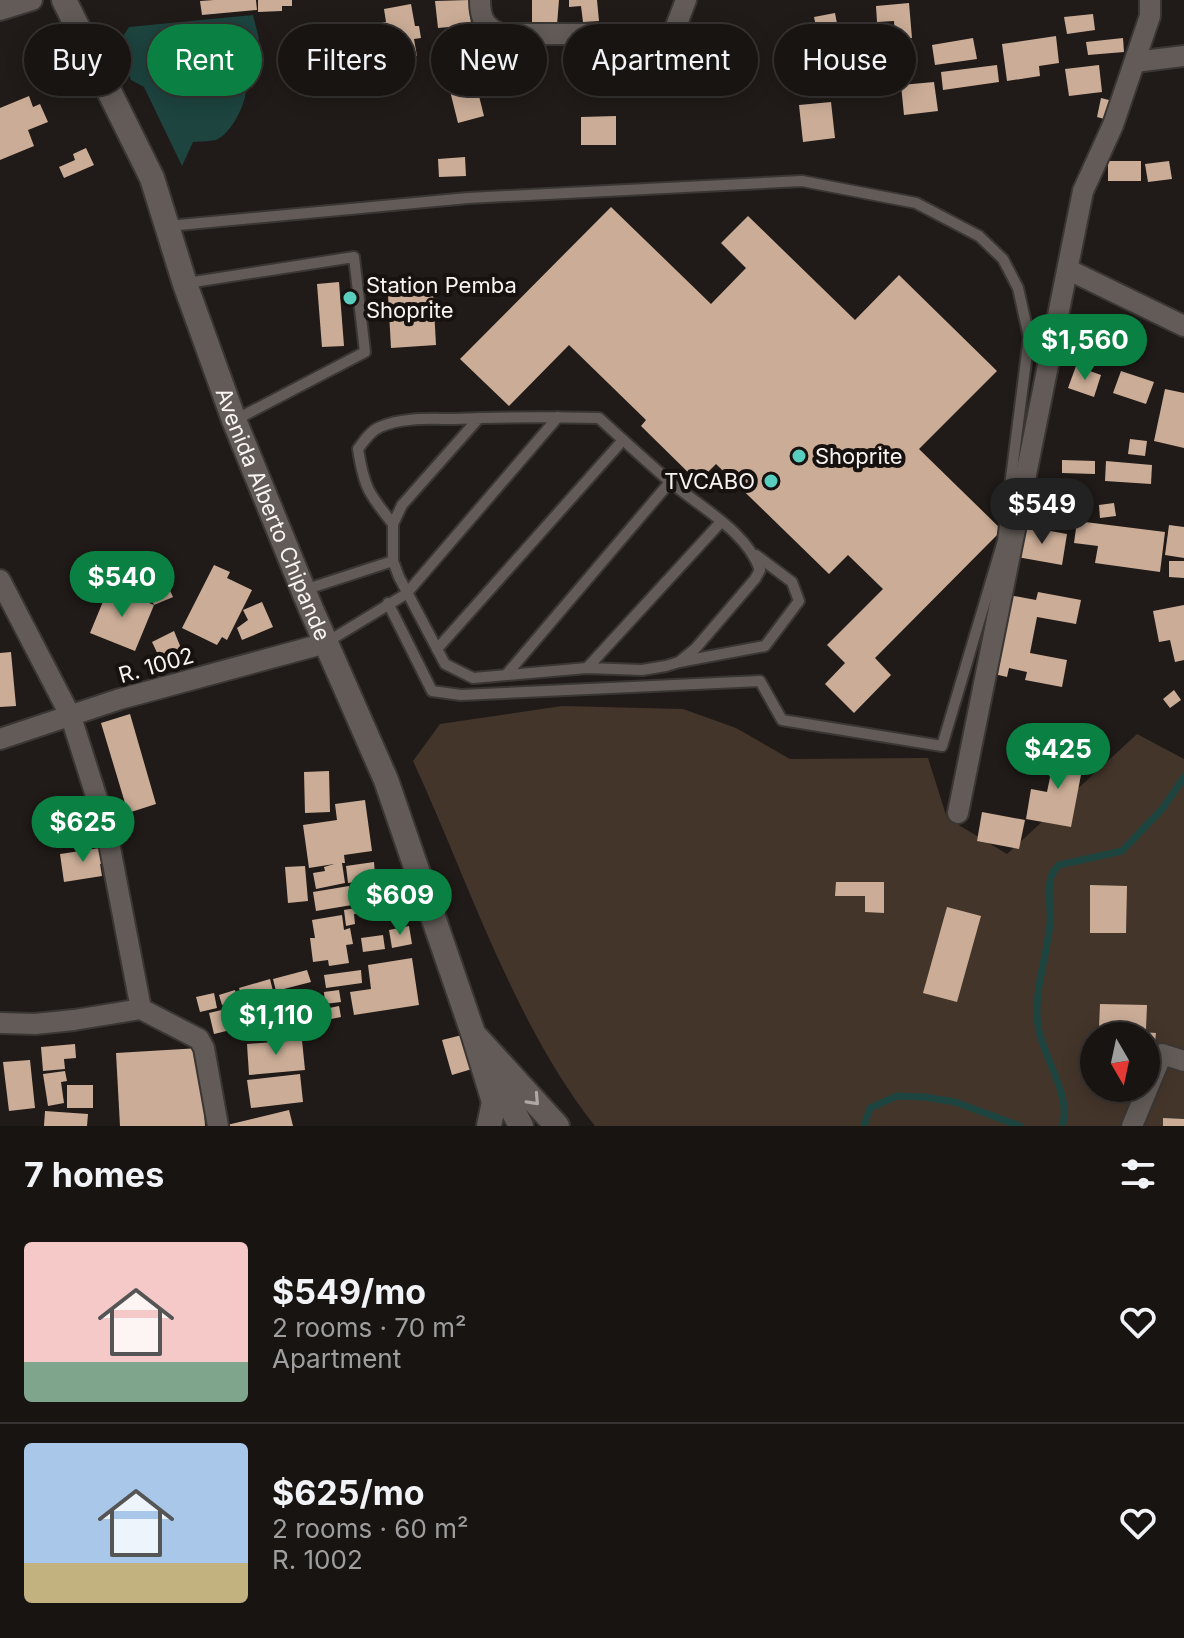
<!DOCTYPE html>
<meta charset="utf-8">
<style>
:root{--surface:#181412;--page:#252120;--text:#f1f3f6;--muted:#9f9e9f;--line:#363332;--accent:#0b8043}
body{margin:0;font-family:Inter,sans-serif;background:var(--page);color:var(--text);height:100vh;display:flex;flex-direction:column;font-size:30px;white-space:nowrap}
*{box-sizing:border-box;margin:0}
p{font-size:26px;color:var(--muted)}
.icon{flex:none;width:44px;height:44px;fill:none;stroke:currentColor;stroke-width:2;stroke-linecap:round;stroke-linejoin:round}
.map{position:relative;height:1126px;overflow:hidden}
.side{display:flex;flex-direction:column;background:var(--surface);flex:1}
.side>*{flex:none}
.guide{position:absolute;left:24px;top:24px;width:1136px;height:72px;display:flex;gap:16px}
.needle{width:52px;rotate:171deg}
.buttons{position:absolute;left:1080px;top:1022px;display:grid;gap:16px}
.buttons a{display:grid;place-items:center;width:80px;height:80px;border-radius:50%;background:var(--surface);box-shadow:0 4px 20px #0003,0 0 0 2px var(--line);font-size:40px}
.price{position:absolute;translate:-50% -68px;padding:0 18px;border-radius:28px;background:var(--accent);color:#fff;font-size:26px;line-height:52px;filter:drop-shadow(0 2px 4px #0008)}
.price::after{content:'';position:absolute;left:50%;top:48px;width:24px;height:18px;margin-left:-12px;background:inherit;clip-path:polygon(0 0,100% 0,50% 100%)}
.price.current{background:#222;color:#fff}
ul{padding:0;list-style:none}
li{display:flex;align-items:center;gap:24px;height:200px;padding:0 24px}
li+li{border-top:2px solid var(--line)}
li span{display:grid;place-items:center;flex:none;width:224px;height:160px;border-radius:8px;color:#555}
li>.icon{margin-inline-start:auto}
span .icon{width:96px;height:96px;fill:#fffc;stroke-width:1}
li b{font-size:34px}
h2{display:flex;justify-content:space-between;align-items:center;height:96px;padding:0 24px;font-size:34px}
.pill{padding:0 28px;border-radius:36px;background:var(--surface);box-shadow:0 4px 20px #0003,0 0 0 2px var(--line);font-size:28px;line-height:72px}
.pill.current{background:var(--accent);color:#fff}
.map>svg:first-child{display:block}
.green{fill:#44352a;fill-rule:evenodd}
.water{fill:#1d443f}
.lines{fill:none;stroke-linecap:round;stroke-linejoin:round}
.stream{stroke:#1d443f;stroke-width:7}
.building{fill:#cbad97}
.lane-casing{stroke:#3a3633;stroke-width:14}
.street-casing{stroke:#3a3633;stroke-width:24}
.secondary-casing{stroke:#3a3633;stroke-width:28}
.lane{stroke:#625b57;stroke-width:10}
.street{stroke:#625b57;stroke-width:20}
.secondary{stroke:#625b57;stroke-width:24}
.oneway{stroke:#ada8a4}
.poi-dot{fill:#59cebe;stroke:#17120f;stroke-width:3}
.labels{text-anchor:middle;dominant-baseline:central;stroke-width:8;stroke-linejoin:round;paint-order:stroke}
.poi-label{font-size:22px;fill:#f8f4f1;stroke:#17120f;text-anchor:start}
.street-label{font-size:22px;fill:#f8f4f1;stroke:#17120f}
</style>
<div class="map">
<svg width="1184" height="1126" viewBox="0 0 1184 1126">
<rect width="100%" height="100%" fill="#201b18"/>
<path class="green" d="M562,706L683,709L736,728L790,759L928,758L947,818L1007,854L1137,734L1184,759V1126H595C514,1024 468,880 413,761L440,724ZM1094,1036H1146V1088H1094Z"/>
<path class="water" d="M253,15L259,39C234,57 249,76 245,97C242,110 231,132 218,139C212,142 200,141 193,142L182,166L144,87L131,80L118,44L129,27Z"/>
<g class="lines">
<g class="stream">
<path d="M864,1126L870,1108L897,1096L924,1097L955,1102L1020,1126"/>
<path d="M1062,1126C1073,1098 1042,1055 1038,1026C1033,991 1047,958 1050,923C1051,909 1048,894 1050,881C1051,874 1054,870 1059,865L1122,851L1163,808L1184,777"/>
</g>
</g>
<g class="building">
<path d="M214,0H256L257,10L202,15L200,1Z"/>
<path d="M258,0H292V6H282V11L258,12Z"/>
<path d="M469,0L471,25L438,28L435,1Z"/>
<path d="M532,0H559L557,25L532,24Z"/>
<path d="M569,0H597L599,21L583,22L581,6L569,7Z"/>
<path d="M909,3L912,38L895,39L894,21L877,22L876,6Z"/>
<path d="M411,4L415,26H419L421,38L414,39L417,56L389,61L386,44L378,46L374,24L386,22L384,9Z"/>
<path d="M835,13L842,50L822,54L814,17Z"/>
<path d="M1093,14L1095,30L1067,34L1064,17Z"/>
<path d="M466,33L468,54L448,56L446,35Z"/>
<path d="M1056,36L1059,63L1039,66L1040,76L1007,81L1002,44Z"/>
<path d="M973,38L977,59L935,65L932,45Z"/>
<path d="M1123,38L1124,52L1088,55L1086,42Z"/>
<path d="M580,44L618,53L614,72L576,64Z"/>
<path d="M904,50L908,80L880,83L876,54Z"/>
<path d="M830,58L833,76L812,81L809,63Z"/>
<path d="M997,65L999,82L943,90L941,72Z"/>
<path d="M1099,65L1102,92L1069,96L1065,69Z"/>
<path d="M934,82L938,111L904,115L901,85Z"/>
<path d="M476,84L484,116L458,123L450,91Z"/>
<path d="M29,96L33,107L40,104L48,122L28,130L34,146L0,160V108Z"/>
<path d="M1101,98L1113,101L1108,120L1097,117Z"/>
<path d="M831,102L835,138L803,142L799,105Z"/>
<path d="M616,116V145H581V117Z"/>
<path d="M86,148L94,165L64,178L59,167L75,160L73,154Z"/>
<path d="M465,157L466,176L439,177L438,159Z"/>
<rect x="1108" y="161" width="33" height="20"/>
<path d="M1169,161L1172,179L1148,182L1145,164Z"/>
<path d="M611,207L711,304L746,268L721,243L748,216L855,320L899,275L997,371L919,449L1002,530L875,658L891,675L854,713L825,684L845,663L827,645L883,589L848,555L829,574L716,464L698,482L641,426L646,420L569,345L509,406L460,359Z"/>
<path d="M339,282L344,346L322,347L317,284Z"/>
<path d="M433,291L436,345L391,348L388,294Z"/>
<path d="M1076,366L1101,375L1094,397L1068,388Z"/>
<path d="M1121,371L1154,382L1146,404L1113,393Z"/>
<path d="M1165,389L1184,393V448L1154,441Z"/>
<path d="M1130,439L1147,441L1145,456L1128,454Z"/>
<path d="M1062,460L1095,461V474L1062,473Z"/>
<path d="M1106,461L1152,465L1151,484L1105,481Z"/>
<path d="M1069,501H1085L1084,515L1069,514Z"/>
<path d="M1114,503L1116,516L1100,518L1099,505Z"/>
<path d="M1077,521L1165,532L1160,572L1095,563L1098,546L1074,543Z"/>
<path d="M1169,525L1184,527V558L1165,555Z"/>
<path d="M1023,526L1067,534L1062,565L1017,557Z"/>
<path d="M1169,561H1184V578L1169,577Z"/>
<path d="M214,565L230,572L227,578L252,590L227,640L222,637L217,645L182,628Z"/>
<path d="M161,571L173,597L154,605L142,579Z"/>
<path d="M109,587L154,605L135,651L90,633Z"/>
<path d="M1038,592L1081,600L1076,624L1037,617L1030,653L1067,660L1062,687L1025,680L1027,672L1009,668L1007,677L994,674L1009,595L1036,600Z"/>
<path d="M262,602L273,627L242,640L237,628L248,620L243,610Z"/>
<path d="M1184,605V660L1175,662L1170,640L1159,642L1153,611Z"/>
<path d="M174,631L183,653L162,663L152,642Z"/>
<path d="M11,652L16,706L0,707V653Z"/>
<path d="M1174,690L1181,700L1170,708L1163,699Z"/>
<path d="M130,714L156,804L128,813L101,723Z"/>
<path d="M1056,748L1085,754L1071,827L1026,819L1031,789L1047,792Z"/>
<path d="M329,771L330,812L305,813L304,772Z"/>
<path d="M365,800L372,851L344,855L345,863H342L345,883L316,889L313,873L325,871L324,867L334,864L309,868L303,825L337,820L335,804Z"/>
<path d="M982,812L1025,820L1019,849L977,841Z"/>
<path d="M100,848L101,853L106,852L108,863L100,864L102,876L64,882L60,854Z"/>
<path d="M374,862L375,874L368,875L369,880L348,883L346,866Z"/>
<path d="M305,866L308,901L288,903L285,867Z"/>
<path d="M391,873L398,898L378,903L372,878Z"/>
<path d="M370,882L372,897L354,900L352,885Z"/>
<path d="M836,882H884V913L865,912V896H835Z"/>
<path d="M1090,885L1127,886L1126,933H1090Z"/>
<path d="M349,886L352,905L316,911L313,892Z"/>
<path d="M372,900L374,911L354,914L355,924L346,926L344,910L356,908L355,902Z"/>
<path d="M947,907L981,916L957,1002L923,993Z"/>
<path d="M342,915L344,930L350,928L353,944L346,945L349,963L329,966L328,960L313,962L310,938H315L312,920Z"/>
<path d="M409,926L412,944L392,948L389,930Z"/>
<path d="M383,935L385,949L363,952L361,938Z"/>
<path d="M412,958L419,1005L354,1015L350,992L371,989L368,965Z"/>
<path d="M307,970L311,982L276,991L273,979Z"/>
<path d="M361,970L362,983L326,988L324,975Z"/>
<path d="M270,979L273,991L243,1000L239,988Z"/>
<path d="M235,990L238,1001L222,1005L219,995Z"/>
<path d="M339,990L341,1002L325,1004L324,992Z"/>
<path d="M296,992L301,1013L214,1034L209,1013Z"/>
<path d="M214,993L217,1008L200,1012L196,997Z"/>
<path d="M1100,1004L1147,1005L1146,1029L1099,1027Z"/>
<path d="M339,1006L341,1017L326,1020L324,1009Z"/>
<path d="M1142,1032L1156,1033L1154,1051L1146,1050V1036H1142Z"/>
<path d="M462,1035L472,1069L452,1075L442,1040Z"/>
<path d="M302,1040L305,1070L249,1075L247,1044Z"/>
<path d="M75,1044L76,1058L64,1059L65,1069L43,1071L41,1047Z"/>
<path d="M200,1048L205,1126H120L116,1053Z"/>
<path d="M30,1060L35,1108L9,1111L3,1062Z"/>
<path d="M65,1071L67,1081L61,1082L64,1103L48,1106L43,1074Z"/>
<path d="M300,1074L303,1102L251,1108L247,1080Z"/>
<rect x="67" y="1085" width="26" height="23"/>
<path d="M289,1110L293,1126H227V1125Z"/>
<path d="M45,1111L88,1114L87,1126H44Z"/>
<path d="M1163,1118L1184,1119V1126H1163Z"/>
</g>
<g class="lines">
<defs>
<g id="lane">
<path d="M168,226L468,198L802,181L916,203L979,236L1003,259L1018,288L1029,337L1003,541L942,746L782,720L760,681L461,695L432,691L388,603"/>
<path d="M187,283L354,257L365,352L235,420"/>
<path d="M393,524C369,494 364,488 358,449C364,441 370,431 380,427C402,417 430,419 454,419C502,417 551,417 599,418C622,439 645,460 668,480C699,507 746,530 760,570L755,579L695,649L679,662L666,666L642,670L587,668L473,678L445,664L399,577L393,561V524L402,505L479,418"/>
<path d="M304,590L393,561"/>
<path d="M327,642L406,594L558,417"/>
<path d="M437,649L623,440"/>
<path d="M679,662L765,646L799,601L792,582L756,555"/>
<path d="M587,668L721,522"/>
<path d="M506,675L670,482"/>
</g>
<g id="street">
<path d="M480,0C480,18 484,26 500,34H673L686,0"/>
<path d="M0,10L32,0"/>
<path d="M1135,62L1184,56"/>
<path d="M1069,270L1184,326"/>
<path d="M0,580L71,717L106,827L141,1009"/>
<path d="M0,739L120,699L326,643"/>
<path d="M958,813L1083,191L1113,125L1150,16V0"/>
<path d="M0,1023L35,1024L74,1020L141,1009L199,1039L204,1048L218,1126"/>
<path d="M1132,1126L1162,1054L1184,1061"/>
</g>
<g id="secondary">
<path id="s1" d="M64,0L152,178L185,284L234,420L311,609L386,780L473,1033L494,1102L489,1126"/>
<path d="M477,1038L557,1126"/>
<path d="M496,1078L521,1126"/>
</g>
</defs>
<use href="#lane" class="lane-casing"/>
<use href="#street" class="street-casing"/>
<use href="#secondary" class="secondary-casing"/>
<use href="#lane" class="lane"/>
<use href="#street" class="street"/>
<use href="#secondary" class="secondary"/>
</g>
<defs><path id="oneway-chevron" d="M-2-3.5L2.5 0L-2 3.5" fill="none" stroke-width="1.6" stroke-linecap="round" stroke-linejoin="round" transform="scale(2)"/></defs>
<use class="oneway" href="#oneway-chevron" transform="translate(534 1100) rotate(47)"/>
<g class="poi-dot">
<circle cx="350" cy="298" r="8"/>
<circle cx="799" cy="456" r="8"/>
<circle cx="771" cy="481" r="8"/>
</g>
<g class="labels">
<g class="poi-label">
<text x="366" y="285">Station Pemba<tspan x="366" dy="25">Shoprite</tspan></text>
<text x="815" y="456">Shoprite</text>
<text x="755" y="481" text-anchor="end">TVCABO</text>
</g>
<g class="street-label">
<text stroke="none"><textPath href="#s1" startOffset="556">Avenida Alberto Chipande</textPath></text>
<text transform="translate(156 665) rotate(-16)">R. 1002</text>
</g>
</g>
</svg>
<div class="buttons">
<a><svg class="needle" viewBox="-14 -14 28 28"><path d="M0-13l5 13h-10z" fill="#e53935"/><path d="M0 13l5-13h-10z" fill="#9f9e9f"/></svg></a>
</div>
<b class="price" style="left:1085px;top:382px">$1,560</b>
<b class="price current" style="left:1042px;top:546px">$549</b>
<b class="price" style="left:122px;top:619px">$540</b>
<b class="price" style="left:1058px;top:791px">$425</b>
<b class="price" style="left:83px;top:864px">$625</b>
<b class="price" style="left:400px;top:937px">$609</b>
<b class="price" style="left:276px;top:1057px">$1,110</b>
<div class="guide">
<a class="pill">Buy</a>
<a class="pill current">Rent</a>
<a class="pill">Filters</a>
<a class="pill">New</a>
<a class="pill">Apartment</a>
<a class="pill">House</a>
</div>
</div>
<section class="side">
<h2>7 homes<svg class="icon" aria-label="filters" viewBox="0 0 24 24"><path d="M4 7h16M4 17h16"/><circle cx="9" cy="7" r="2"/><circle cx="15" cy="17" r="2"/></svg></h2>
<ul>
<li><span style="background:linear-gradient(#f6c9c9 75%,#7fa58c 0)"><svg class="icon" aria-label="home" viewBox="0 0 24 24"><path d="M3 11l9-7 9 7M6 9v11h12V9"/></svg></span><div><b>$549/mo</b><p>2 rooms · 70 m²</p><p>Apartment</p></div><svg class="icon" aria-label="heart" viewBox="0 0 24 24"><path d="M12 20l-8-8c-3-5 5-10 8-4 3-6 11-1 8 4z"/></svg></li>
<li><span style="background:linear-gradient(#a9c7e8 75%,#c2b280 0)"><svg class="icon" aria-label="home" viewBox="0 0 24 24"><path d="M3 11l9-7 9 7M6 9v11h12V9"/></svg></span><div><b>$625/mo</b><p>2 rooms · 60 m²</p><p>R. 1002</p></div><svg class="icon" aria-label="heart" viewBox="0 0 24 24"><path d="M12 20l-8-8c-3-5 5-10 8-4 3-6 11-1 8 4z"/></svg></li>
</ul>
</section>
